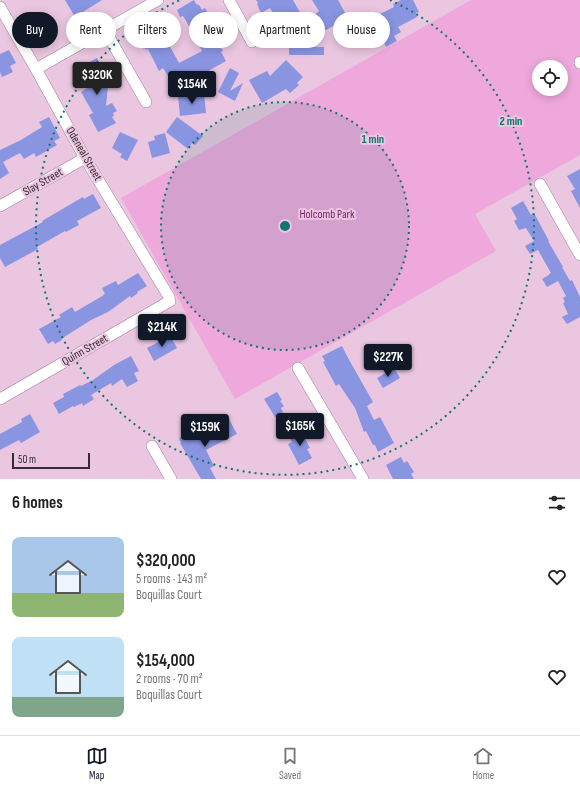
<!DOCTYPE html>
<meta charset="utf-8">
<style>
:root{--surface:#fff;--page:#f6f6f6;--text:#222;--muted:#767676;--line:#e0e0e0;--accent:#111827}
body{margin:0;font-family:"Sofia Sans Condensed",sans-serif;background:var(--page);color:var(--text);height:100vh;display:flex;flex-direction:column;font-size:15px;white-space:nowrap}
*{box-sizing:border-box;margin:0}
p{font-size:13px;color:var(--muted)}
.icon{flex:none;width:22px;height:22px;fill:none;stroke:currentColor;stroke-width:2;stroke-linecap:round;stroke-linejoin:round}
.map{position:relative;height:479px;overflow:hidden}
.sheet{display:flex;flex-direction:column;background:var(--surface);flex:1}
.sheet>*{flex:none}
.banner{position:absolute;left:12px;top:12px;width:556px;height:36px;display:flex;gap:8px}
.controls{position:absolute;left:532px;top:60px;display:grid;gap:8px}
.controls a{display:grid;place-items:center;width:36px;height:36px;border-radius:50%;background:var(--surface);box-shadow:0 2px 10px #0003;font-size:20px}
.scale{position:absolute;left:12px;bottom:10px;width:78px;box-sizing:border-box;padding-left:4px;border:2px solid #382a34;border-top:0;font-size:11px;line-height:14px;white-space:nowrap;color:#382a34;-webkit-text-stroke:3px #eac6e0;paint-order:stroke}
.price{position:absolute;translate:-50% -34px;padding:0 9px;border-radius:4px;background:var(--accent);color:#fff;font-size:13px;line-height:26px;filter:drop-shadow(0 1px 2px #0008)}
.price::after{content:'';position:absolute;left:50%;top:24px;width:12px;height:9px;margin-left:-6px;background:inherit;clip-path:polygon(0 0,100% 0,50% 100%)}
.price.active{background:#222;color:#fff}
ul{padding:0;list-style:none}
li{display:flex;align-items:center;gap:12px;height:100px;padding:0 12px}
li span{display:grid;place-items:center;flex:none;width:112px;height:80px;border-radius:8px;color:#555}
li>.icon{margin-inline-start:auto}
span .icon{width:48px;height:48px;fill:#fffc;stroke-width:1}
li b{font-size:17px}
h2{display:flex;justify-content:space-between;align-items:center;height:48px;padding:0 12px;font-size:17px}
.chip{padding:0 14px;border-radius:18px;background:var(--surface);box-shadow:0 2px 10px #0003;font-size:14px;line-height:36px}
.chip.active{background:var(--accent);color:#fff}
.menu{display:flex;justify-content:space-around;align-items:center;height:56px;border-top:1px solid var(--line);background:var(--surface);font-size:11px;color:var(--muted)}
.menu a{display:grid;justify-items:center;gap:2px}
.menu .active{color:var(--accent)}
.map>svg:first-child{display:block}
.green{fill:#efa8dc;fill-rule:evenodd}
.building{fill:#8a95e2}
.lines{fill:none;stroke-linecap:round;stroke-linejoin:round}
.minor-casing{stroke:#a18098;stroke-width:12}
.minor{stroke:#fff;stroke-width:11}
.ring{fill:none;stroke:#0f766e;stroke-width:2;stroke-dasharray:2 4}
.labels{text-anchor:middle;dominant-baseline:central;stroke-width:4;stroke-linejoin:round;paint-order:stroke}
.street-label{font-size:12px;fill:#382a34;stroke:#eac6e0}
.park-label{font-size:12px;fill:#741e64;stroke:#eac6e0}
.centre{fill:#0f766e;stroke:#eac6e0;stroke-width:2}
.ring-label{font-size:12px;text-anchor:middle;font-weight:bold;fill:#0f766e;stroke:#eac6e0;stroke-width:4;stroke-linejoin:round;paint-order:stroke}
</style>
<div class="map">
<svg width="580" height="479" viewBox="0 0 580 479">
<rect width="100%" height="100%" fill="#eac6e0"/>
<path class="green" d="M471,0H580V155L475,214L496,251L235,399L121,198ZM539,67H561V89H539Z"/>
<g class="building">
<path d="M65,0H102L75,17Z"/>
<path d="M194,0L196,4L199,5L202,10L205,8L211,19L214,18L219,27H218L222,36L216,39L223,51L221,52L226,61L176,89L163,68L159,71L148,49L146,50L145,48L144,49L139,42L142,40L138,33L157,23L179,63L202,51L189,26L183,16L180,17L177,10Z"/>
<path d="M256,0H293L302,16L281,28L270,8L261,13L257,4L258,3Z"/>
<path d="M312,0H338L348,18L324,31L315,14L319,11Z"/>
<path d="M401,0H413L419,12L416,13L417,17L398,27L401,32L394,36L397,41L386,47L373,20L381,16L380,14L394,7L393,4Z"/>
<path d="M351,16L371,22L364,48L345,41Z"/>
<path d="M292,35H318L297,47H324V55H289V47H292Z"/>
<path d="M9,50L16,63L10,66L13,72L2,77L0,72V54Z"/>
<path d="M97,58L102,68L99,69L108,86L106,106L112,103L117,111L113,113L114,116L112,117L116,123L98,132L89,115L93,113L81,92L89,87L78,68Z"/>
<path d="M286,60L303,77L297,83L299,85L290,93L286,89L262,103L249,80L267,71L270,76Z"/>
<path d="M230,68L239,73L230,91L243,83L235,101L218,92Z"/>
<path d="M204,94L206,113L180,116L178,96Z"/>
<path d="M49,117L60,138L54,141L57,145L36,157L34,153L24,159L20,153L3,162L9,173L0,179V150L21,140L42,127L39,122Z"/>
<path d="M177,117L203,136L195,145L192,143L188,149L166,132Z"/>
<path d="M120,132L138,140L127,161L120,157L122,154L112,148Z"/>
<path d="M165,133L170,153L152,158L148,142L155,140L154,136Z"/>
<path d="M580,169V208L571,191L575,189L567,176Z"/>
<path d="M93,194L101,208L77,221L79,225L66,232L65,231L37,247L38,249L5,267L0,258V245L43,222L42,221L83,197L84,199Z"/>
<path d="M523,201L531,215L534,213L549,241H548L563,267H562L570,281L572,280L580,297V317L567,324L562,317L568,314L563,303L565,302L563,298L566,296L558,281L547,287L542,279L549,275V274L551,273L538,250L530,254L525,246L534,241L526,228L519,230L514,221L517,219L511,208Z"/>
<path d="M138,273L147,286L137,292L138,293L131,298L130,296L108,312L91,320L61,339L62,340L55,344L53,341L48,344L39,329L61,317L59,315L72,307L75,312L104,295L103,294H105L102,288L116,281L118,285Z"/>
<path d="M170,336L177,348L154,361L147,348Z"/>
<path d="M342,346L348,358L373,402L367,406L374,420L380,417L394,443L378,452L375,445H373L366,431L364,432L355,408L339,384L336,386L323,362L325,361L322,356Z"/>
<path d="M131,356L139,371L134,373L138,381L127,387L122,379L112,386L111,383L91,395L94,399L83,406L82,403L74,407L73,406L59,414L53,403L64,397L63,394L80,385L81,386L93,380L114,365Z"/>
<path d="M394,368L400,378L383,388L377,378Z"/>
<path d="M277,392L282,400L280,401L284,406L281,408L283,412L275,417L264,399Z"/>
<path d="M30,414L40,432L21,443L19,440L0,450V434L22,422L21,419Z"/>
<path d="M229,419L237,434L206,450L214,466L210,468L216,479H201L180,443H181L179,438L196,430L202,441L217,433L214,427Z"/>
<path d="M302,428L307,436L304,437L310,448L307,449L312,458L299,465L288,444L292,442L289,436Z"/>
<path d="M401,457L404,463L407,461L414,472L411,474L414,479H393L386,465Z"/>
</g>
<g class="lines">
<defs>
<g id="minor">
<path d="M229,0L252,42"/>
<path d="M0,7L36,69L85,158L169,297L170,301L0,399"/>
<path d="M105,30L146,102"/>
<path d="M580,62V63"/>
<path d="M36,69L158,0"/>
<path d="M540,184L580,255"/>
<path d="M0,206L85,158"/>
<path d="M298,368L363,479"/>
<path d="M152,446L171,479"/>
</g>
</defs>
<use href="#minor" class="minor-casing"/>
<use href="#minor" class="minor"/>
</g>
<circle cx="285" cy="226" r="124" fill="#0f766e" fill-opacity=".12"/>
<g class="ring">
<circle cx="285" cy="226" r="124"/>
<path d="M390 0A249 249 0 1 1 180 0"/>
</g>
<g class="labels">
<g class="street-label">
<text transform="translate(84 154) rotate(60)">Odeneal Street</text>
<text transform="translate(43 182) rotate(-30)">Slay Street</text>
<text transform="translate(85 350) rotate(-30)">Quinn Street</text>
</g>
<g class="park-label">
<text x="327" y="214">Holcomb Park</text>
</g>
</g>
<circle cx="285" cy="226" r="6" class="centre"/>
<g class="ring-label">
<text x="511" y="125">2 min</text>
<text x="373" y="143">1 min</text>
</g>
</svg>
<div class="controls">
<a><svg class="icon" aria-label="locate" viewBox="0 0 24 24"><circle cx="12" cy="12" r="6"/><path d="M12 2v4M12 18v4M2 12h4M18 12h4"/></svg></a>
</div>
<div class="scale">50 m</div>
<b class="price active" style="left:97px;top:96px">$320K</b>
<b class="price" style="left:192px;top:105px">$154K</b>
<b class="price" style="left:162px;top:348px">$214K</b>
<b class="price" style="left:388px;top:378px">$227K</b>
<b class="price" style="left:300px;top:447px">$165K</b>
<b class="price" style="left:205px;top:448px">$159K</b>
<div class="banner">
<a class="chip active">Buy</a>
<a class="chip">Rent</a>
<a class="chip">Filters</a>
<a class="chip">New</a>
<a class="chip">Apartment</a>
<a class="chip">House</a>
</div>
</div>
<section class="sheet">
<h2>6 homes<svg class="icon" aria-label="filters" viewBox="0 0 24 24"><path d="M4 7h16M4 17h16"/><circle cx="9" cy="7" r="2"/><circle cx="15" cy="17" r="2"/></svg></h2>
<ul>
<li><span style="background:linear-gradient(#a9c7e8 70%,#8fb573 0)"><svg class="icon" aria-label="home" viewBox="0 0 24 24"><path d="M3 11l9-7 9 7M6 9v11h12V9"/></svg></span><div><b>$320,000</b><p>5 rooms · 143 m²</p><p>Boquillas Court</p></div><svg class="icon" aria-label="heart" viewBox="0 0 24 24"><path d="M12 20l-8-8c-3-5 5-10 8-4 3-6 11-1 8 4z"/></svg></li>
<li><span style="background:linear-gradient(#bfe0f5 75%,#7fa58c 0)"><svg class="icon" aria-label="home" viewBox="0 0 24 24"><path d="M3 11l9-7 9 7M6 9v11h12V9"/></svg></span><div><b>$154,000</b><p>2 rooms · 70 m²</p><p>Boquillas Court</p></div><svg class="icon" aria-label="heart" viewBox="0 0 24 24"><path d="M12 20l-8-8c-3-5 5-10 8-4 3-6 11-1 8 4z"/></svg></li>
</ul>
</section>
<nav class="menu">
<a class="active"><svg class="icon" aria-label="map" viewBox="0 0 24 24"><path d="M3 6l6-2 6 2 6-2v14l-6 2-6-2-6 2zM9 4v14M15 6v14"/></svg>Map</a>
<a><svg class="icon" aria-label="saved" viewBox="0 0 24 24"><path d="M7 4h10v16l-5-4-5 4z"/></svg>Saved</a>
<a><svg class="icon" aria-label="home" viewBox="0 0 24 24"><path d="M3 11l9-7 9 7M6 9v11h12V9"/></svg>Home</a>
</nav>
